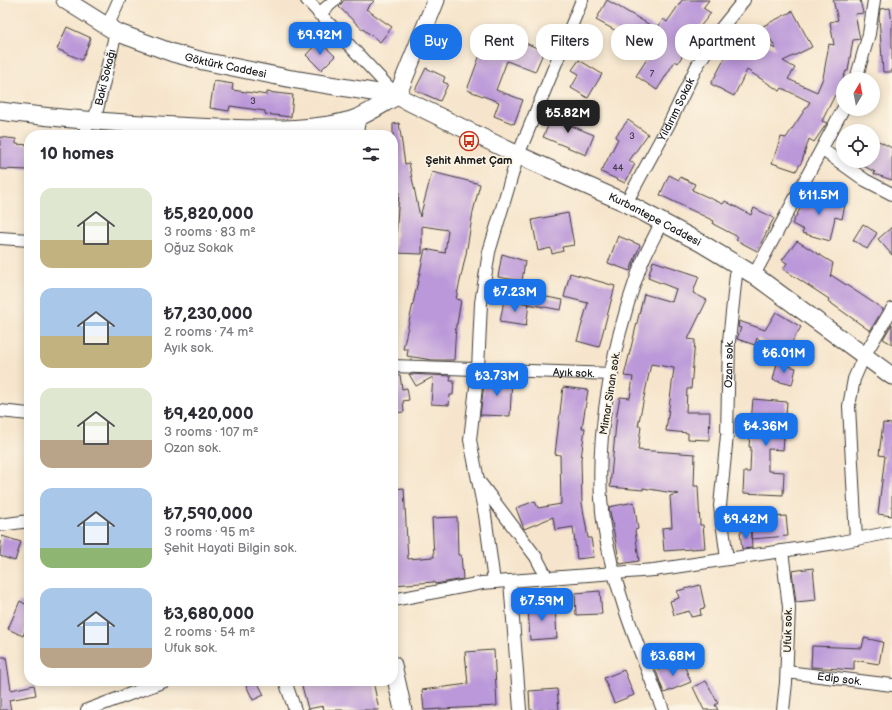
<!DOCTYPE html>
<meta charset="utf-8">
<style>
:root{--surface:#fff;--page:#f7f7f7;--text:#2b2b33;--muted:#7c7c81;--accent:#1a73e8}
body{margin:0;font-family:"Balsamiq Sans",sans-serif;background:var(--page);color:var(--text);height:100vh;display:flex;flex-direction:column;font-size:15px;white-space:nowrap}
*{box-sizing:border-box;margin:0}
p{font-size:13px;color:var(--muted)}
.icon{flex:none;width:22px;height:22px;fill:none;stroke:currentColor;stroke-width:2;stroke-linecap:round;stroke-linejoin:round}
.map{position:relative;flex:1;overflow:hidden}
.details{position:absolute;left:24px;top:130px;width:374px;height:556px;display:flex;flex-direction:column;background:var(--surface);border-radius:16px;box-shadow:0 2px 10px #0003}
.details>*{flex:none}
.hud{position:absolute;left:410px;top:24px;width:380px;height:36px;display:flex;gap:8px}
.needle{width:26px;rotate:10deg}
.buttons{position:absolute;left:836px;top:72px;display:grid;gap:8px}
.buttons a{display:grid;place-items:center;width:44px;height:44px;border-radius:50%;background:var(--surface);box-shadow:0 2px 10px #0003;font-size:20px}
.price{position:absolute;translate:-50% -34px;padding:0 9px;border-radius:8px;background:var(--accent);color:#fff;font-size:13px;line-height:26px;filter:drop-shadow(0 1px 2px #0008)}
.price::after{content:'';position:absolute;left:50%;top:24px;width:12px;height:9px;margin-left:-6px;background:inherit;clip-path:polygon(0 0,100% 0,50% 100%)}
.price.current{background:#222;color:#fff}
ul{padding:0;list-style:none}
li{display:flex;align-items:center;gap:12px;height:100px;padding:0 16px}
li span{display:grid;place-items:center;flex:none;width:112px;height:80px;border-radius:12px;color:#555}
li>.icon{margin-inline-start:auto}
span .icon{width:48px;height:48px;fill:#fffc;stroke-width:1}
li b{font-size:17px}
h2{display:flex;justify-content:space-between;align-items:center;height:48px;padding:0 16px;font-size:17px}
.tag{padding:0 14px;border-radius:16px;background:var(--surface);box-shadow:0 2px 10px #0003;font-size:14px;line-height:36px}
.tag.current{background:var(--accent);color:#fff}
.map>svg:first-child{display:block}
.building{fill:#bb98d9}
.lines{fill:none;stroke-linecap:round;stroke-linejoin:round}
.street-casing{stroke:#3d3a36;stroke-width:14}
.secondary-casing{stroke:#3d3a36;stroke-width:19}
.street{stroke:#fff;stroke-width:12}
.secondary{stroke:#fff;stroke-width:17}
.labels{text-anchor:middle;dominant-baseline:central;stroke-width:3.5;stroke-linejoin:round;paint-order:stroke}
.number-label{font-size:9px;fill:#443b4b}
.street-label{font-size:11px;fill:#1c1c1c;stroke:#fcf5e5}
.poi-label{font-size:11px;font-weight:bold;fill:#1c1c1c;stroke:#fcf5e5}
</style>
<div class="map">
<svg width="892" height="710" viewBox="0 0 892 710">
<rect width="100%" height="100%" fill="#fcf5e5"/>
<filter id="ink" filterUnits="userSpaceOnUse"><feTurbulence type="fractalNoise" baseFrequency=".025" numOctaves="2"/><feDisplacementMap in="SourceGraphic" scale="8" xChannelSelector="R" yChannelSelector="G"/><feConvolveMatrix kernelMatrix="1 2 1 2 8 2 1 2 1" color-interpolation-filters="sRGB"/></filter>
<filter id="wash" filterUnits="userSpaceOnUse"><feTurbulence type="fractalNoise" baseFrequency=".012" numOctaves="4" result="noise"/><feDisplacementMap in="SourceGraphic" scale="16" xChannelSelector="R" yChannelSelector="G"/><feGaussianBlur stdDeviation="0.9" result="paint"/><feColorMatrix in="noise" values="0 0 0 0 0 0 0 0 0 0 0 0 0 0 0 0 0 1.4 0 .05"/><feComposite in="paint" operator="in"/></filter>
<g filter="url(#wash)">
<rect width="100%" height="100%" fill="#f6e5cc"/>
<g id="blocks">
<g class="building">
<path d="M344,0H375L366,9L392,27L380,42L360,27L339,7Z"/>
<path d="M607,0L657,29L663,19L667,22L682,0H709L703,8L711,13L699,28L678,63L675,61L657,90L636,76L651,53L621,37L622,34L596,20Z"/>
<path d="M833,0H860L863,13L855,14L860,39L853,40L848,71H846L836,96L835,95L822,121L827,123L814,142L809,139L802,161L796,171L772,163L781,137L786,138L810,102L782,88L780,91L747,70L734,96L711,84L739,32L776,49L763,26L793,11L812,47L783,61L795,68L788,79L817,92L823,78L829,44L834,45L830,22L838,20Z"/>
<path d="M890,8L892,24V72H883L879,17L880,9Z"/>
<path d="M67,27L91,38L82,60L57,49Z"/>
<path d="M498,29L524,40L523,42L544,51L535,72L507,61L496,90L523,100L514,124L494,116L499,102L467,90L481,52L487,54Z"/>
<path d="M319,41L335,56L321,70L306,55Z"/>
<path d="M579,60L602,74L588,98L571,88L579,74L572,70Z"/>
<path d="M426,68L445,77L443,82L448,84L440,101L415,90Z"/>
<path d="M214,81L233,84L232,90L267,95V92L293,95L291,117L265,114V111L230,106L229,111L210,108Z"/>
<path d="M555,111L570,118L567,124L594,135L586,155L543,137Z"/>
<path d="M628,120L648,134L629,161L635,164L625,183L601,172L618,139L615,137Z"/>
<path d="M399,123L405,164L409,163L420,217L432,172L480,184L473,212L466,254L456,299L461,300L457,324H456L454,360H432L407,356L408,349H403L425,249L445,253L448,230L422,226V254L395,253L399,192L393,193V124Z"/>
<path d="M0,137L16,139V144L29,145V170L0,169Z"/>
<path d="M873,138L892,148V180L874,174L875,172L854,161H873Z"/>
<path d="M669,175L679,180L680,177L695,184L692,190L723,204L725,201L751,215L754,208L774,218L757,251L736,240L738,237L713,224L714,221L660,195Z"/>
<path d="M809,193L839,200L838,204L845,205L842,219L835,217L830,241L802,233L804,230L792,224L803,203L806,205Z"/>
<path d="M568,213L574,245L562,247L563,251L552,254L551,248L538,251L532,220Z"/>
<path d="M863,224L877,233L867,249L853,240Z"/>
<path d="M892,227V255L878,239Z"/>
<path d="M618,236L640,245L630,271L608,263Z"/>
<path d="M797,241L833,263L830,277L831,275L883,309L870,331L828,301L829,299L783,269L787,263L782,260Z"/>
<path d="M502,254L525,261L522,281L498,277Z"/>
<path d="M653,261L699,276L693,293L707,300L688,339L695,340L691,389H687L686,412H710L709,440L688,439V433L666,431L674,368L651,364L638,426H641L638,450L695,454L694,486H698L700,525H703L705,548L664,551L662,528L672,527L670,496L679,494L643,488V490L610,487L617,413L620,397L630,398L633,377L624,376L644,294L672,302L676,289L648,278Z"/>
<path d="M570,273L615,286L599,347L577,341L588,303L564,297Z"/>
<path d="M530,294L563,300L561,310L528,304Z"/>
<path d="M504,300L529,304L526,326L500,322Z"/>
<path d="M776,312L801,327L784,355L757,338L755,345L737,339L741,328L738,327L739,321L765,330Z"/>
<path d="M892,324V344L883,339Z"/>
<path d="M777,363L796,368L792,385L773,380Z"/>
<path d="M409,374L451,376L450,381H454L453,395H450L449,405L431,404L433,377L416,386Z"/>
<path d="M400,375L402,389L407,388L409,400L403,401L404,412L393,413V376Z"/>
<path d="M485,377L512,378L510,416L480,415Z"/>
<path d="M563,387L588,390L582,428H585L581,459L582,503L588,538H591L594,557L577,559L573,527L555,530L553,517L524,529L516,508L535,501L538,508L561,504L560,455L555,454Z"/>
<path d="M753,399L787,402L783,450L768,449V471L784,472L783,495L743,493L744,472H750L751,447H749Z"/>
<path d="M883,423L892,424V516L878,514L885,456L879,455Z"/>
<path d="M404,488L408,559L434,557L432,518L457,517L458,555H461L463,579L435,584L434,582L393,585V489Z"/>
<path d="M634,502L638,529L635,530L639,561L620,564L609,507Z"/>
<path d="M786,516L788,536L751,539L750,519Z"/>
<path d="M751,531L752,548L742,549L740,532Z"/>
<path d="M2,536L21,542L15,561L0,556Z"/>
<path d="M813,568L816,600L796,602L792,571Z"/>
<path d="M700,585L705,608L700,609L701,615L691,617L689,611L674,615L670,601L679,598L677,591Z"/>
<path d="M600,591L602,614L576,615L575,593Z"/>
<path d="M20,601L29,606V622L23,636L8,629Z"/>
<path d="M555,605L557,638L530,640L528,607Z"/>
<path d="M864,638L883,642L879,664L854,660V670L811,667L812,646L862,648Z"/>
<path d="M494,650L497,706L424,710L422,690L468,684L465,652Z"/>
<path d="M0,657H6L11,690L34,685L36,695L9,700L11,710H0Z"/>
<path d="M682,660L691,682L664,693L656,671Z"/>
<path d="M624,670L634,695L614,703L604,678Z"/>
<path d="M244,681H257L264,695L253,700Z"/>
<path d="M321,681H373L379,710H324L323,706L308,709L302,686Z"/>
<path d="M706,681L718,703L715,705L718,710H704L693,687Z"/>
<path d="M557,689L559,710H530L529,691Z"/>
</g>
</g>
</g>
<g filter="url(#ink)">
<use href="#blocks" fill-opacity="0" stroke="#3d3a36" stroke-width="1"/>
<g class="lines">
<defs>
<g id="street">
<path d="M307,0L397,96"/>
<path d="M319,14L335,0"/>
<path d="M107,27L119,0"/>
<path d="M856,79L869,34L874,0"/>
<path id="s1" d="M94,122L116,32"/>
<path d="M86,135V121"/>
<path d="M823,150L865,180L892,194"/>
<path id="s2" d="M626,203L669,124L697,66L719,31L744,0"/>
<path d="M662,221C654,238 644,255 638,273C612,346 593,443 603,520C612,585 639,649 663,710"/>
<path d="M0,238L29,240"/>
<path d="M754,275L843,109"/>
<path id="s3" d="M393,366L612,374"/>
<path d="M0,411L29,414"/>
<path d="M481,484L536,557L547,578"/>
<path d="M0,525L29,521"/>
<path d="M856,539L849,406L854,379L864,356L892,309"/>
<path d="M782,551L789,607L786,683L783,710"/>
<path id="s4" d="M727,559L720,506L727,435L729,341L737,265"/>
<path d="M510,581L520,710"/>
<path d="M494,582L485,515L470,440L478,369L481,303L489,252L518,155L582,0"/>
<path d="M393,600L482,583L654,570L836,543L892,532"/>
<path id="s5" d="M787,672L892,685"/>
<path d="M285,681L295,710"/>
<path d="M87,710L165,681"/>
</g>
<g id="secondary">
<path id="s6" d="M65,0L116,32L173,53L203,61L292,79L397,96L518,155L626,203L701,243L754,275L892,376"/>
<path d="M397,96L436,0"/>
<path d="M0,111C73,121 145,125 218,128C259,129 319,132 357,118C371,112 384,103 397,96"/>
<path d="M354,135L357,118"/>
<path d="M393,665L403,710"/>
</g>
</defs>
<use href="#street" class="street-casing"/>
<use href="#secondary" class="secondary-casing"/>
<use href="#street" class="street"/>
<use href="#secondary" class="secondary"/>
</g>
</g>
<defs>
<symbol id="bus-ring" viewBox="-11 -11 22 22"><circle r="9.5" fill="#fcf5e5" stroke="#c8321e" stroke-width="1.5"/><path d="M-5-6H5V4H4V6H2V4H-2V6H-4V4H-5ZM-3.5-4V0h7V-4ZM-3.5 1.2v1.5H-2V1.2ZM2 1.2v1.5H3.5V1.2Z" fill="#c8321e"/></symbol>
</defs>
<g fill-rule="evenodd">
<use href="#bus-ring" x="458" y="130" width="22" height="22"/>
</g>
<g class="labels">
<g class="number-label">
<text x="652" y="74">7</text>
<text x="253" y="101">3</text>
<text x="632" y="136">3</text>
<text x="618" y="168">44</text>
</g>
<g class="street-label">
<text stroke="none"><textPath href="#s6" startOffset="175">Göktürk Caddesi</textPath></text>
<text stroke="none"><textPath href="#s1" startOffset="46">Baki Sokağı</textPath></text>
<text stroke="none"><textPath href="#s2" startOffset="106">Yıldırım Sokak</textPath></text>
<text stroke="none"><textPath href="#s6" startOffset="635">Kurbantepe Caddesi</textPath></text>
<text stroke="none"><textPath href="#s4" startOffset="196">Ozan sok.</textPath></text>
<text stroke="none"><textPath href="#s3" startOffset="181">Ayık sok.</textPath></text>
<text transform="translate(610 393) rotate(-81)">Mimar Sinan sok.</text>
<text transform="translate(788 630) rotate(-89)">Ufuk sok.</text>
<text stroke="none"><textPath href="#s5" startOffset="53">Edip sok.</textPath></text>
</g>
<g class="poi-label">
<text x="469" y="160">Şehit Ahmet Çam</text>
</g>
</g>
</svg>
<div class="buttons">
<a><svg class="needle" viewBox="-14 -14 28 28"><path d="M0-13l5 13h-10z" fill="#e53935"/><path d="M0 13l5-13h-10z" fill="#7c7c81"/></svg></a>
<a><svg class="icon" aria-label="locate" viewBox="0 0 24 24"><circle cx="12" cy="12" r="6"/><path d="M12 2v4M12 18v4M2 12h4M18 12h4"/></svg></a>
</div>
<b class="price" style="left:320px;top:56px">₺9.92M</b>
<b class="price current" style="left:568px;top:134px">₺5.82M</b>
<b class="price" style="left:819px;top:216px">₺11.5M</b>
<b class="price" style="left:515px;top:313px">₺7.23M</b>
<b class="price" style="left:784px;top:374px">₺6.01M</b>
<b class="price" style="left:497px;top:397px">₺3.73M</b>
<b class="price" style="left:766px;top:447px">₺4.36M</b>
<b class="price" style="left:746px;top:540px">₺9.42M</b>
<b class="price" style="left:542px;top:622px">₺7.59M</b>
<b class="price" style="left:673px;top:677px">₺3.68M</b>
<div class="hud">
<a class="tag current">Buy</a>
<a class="tag">Rent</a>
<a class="tag">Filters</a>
<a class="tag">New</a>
<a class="tag">Apartment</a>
</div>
<section class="details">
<h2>10 homes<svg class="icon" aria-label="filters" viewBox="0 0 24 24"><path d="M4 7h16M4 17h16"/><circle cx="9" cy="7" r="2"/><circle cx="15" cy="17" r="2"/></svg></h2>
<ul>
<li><span style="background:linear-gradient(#dfe7d0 65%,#c2b280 0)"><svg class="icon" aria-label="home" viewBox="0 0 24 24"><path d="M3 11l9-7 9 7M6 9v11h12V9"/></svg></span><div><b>₺5,820,000</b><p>3 rooms · 83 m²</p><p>Oğuz Sokak</p></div></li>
<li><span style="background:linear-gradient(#a9c7e8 60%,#c2b280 0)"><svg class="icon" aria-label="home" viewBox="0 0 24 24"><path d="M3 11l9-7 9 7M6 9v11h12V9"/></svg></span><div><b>₺7,230,000</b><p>2 rooms · 74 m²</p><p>Ayık sok.</p></div></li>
<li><span style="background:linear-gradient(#dfe7d0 65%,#b9a48a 0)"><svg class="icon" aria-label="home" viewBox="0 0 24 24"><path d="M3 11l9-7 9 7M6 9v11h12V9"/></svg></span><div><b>₺9,420,000</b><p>3 rooms · 107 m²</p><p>Ozan sok.</p></div></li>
<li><span style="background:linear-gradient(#a9c7e8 75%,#8fb573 0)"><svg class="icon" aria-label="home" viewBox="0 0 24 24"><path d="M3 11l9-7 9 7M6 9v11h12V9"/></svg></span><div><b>₺7,590,000</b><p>3 rooms · 95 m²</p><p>Şehit Hayati Bilgin sok.</p></div></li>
<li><span style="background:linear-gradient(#a9c7e8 75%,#b9a48a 0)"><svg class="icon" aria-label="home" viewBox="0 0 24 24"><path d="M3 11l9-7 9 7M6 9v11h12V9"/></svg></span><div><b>₺3,680,000</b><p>2 rooms · 54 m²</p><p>Ufuk sok.</p></div></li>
</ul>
</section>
</div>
